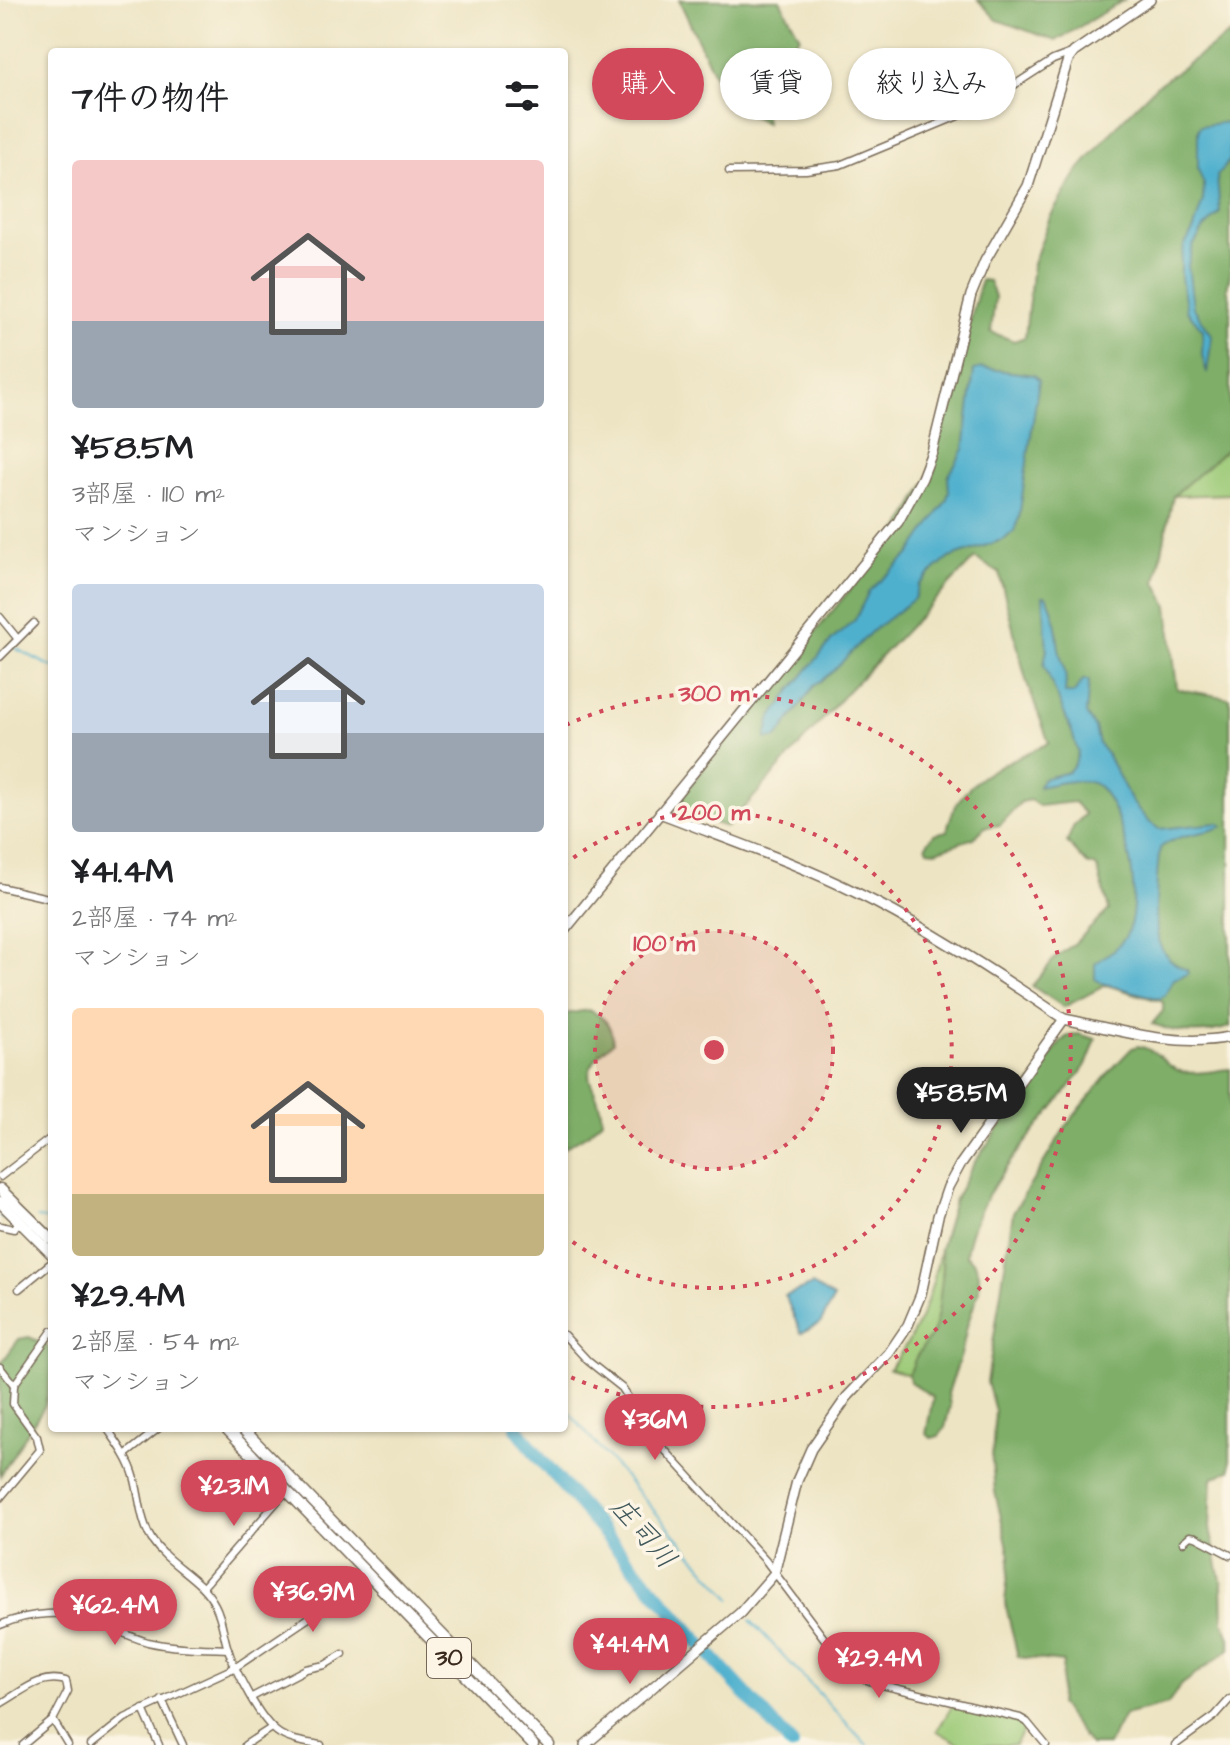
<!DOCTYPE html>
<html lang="ja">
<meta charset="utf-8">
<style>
:root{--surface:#fff;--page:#f6f6f6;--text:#202124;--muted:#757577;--accent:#d1495b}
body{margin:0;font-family:"Architects Daughter","Klee One",sans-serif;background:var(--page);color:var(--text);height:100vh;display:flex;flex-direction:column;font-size:30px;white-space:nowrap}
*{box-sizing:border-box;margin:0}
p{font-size:26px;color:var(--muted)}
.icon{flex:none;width:44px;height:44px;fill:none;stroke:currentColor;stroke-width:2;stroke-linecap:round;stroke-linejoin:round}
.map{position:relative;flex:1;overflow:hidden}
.details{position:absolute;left:48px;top:48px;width:520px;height:1384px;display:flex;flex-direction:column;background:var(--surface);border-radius:8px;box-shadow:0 2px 6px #0004}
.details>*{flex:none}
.hud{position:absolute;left:592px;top:48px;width:518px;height:72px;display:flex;gap:16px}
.price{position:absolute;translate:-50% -68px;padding:0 18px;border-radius:28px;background:var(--accent);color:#fff;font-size:26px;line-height:52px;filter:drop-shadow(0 2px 4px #0008)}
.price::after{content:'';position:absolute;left:50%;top:48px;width:24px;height:18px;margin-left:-12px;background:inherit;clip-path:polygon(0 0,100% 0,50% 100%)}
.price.selected{background:#222;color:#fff}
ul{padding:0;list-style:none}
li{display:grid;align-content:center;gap:16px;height:424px;padding:0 24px}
li span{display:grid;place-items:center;height:248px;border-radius:8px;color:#555}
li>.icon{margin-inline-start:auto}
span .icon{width:144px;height:144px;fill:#fffc;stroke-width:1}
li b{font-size:34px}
h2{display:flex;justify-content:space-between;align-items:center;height:96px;padding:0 24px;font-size:34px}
.tag{padding:0 28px;border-radius:36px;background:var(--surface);box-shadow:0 2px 6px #0004;font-size:28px;line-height:72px}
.tag.selected{background:var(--accent);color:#fff}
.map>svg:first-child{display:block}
.green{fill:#9dca78;stroke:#6c7a4b;stroke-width:2}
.forest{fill:#7eae68;stroke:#5c6c43;stroke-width:2}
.water{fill:#4fb0ce;stroke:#456d76;stroke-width:2}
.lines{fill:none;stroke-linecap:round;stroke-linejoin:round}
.stream{stroke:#4fb0ce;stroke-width:2}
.river{stroke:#4fb0ce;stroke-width:14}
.street-casing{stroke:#796b58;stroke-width:9}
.secondary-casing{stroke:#796b58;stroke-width:12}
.primary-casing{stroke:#796b58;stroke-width:13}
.street{stroke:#fff;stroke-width:6}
.secondary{stroke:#fff;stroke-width:9}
.primary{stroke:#fff;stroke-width:10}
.ring{fill:none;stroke:#d1495b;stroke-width:4;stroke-dasharray:4 8}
.labels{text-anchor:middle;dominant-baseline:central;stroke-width:7;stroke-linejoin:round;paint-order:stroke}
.shield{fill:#fcf5e5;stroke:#75675a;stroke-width:2}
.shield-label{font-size:24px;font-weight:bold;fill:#3b2a1e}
.water-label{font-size:28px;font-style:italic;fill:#42595c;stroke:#fcf5e5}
.centre{fill:#d1495b;stroke:#fcf5e5;stroke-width:4}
.ring-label{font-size:24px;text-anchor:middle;font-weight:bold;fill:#d1495b;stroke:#fcf5e5;stroke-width:7;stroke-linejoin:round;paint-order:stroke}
</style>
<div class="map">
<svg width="1230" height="1745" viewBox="0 0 1230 1745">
<rect width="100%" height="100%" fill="#fcf5e5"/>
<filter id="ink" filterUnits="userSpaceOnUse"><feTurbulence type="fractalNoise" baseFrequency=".0125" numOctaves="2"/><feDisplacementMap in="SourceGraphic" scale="16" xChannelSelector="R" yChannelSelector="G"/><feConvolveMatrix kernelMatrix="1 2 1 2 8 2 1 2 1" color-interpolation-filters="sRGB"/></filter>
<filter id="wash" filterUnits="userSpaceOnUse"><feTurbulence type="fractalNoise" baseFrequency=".006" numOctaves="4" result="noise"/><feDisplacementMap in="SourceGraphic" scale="32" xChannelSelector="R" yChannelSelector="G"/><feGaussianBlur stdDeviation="1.8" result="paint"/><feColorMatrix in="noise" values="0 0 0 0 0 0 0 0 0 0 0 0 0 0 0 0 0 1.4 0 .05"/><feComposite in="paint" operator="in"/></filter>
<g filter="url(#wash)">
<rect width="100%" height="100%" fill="#ede4c3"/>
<g class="green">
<path d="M1230,446V494L1173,496Z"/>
<path d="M940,1249C944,1275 943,1306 933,1331C926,1346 916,1357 909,1375L889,1369C919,1332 932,1296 940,1249Z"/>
<path d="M953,1705L1017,1722L1025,1727L1015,1745H962L937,1731Z"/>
</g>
<g class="forest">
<path d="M679,0H780L800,37L758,69L766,123L728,104Z"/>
<path d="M978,0H1124L1056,41L997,20Z"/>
<path d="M1230,34V274L1227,289L1230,298V446L1173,496L1156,582L1168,606L1177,689L1230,698V1027C1213,1032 1194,1034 1177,1031C1168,1030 1161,1026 1152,1024L1163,1011V1002L1106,985L1064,1007L1032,986L1055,958L1075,943L1109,910L1097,867L1087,864L1067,842L1073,827L1085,814L1074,802L1039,806L1030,800L1021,802L1000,825L985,827L974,838L936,851L928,850L926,845L934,834L947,831C958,776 1004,765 1049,743L1026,680L999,573L975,558L846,693L727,827L678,811L675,804L901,527L926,482L936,453L981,280L989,281L995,297L991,332L1014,341L1025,337L1033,264L1050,217L1077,172L1122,120L1156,86Z"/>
<path d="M589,1010C605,1018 611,1023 613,1042C568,1080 600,1079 602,1120L589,1133L564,1148V1014Z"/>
<path d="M1078,1034L1096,1039C1092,1049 1090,1059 1084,1068C1047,1121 974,1189 966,1255L975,1263L979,1274V1290L967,1326L961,1355L948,1393L950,1406L945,1428L939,1436L932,1438L926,1434L933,1397L910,1382L909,1375L916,1357L933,1332L938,1313L943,1270L940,1249L954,1201L974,1163L1060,1043L1066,1037Z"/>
<path d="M1138,1046C1163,1051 1163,1067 1183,1072C1197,1075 1216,1070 1230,1069V1470L1212,1479L1210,1528L1222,1584L1223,1622L1230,1638V1649L1180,1686L1168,1704L1124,1715L1108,1745H1090L1059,1704L1063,1662L1018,1657L1005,1602L1010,1556L995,1492L992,1459L995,1411L987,1382L1013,1213L1066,1126L1111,1070L1132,1048Z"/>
<path d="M29,1337L46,1345L52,1355V1372L45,1405L0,1476V1365L19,1339Z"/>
</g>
<g class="water">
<path d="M1227,122L1230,124V160L1217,176L1220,213L1204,228L1193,246L1188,265L1193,307L1212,335L1207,373L1202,355L1203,330L1187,311L1181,277V260L1184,246L1194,229L1203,200L1204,185L1198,169V130L1200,126Z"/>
<path d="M982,368L1034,375L1039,380L1019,518L1014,531L1005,539L949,558L930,574L919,585L914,599L871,632L832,672L814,686L777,738L766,739L770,720L791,690L832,640L855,620L869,591L909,555L946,501L949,492L948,477L964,449L974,370Z"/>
<path d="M1043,596H1046C1056,612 1056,630 1059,648C1062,667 1068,671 1065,693H1074L1083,680H1089L1086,714L1095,728L1099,744L1107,754L1132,802L1148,821L1159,829L1218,823L1223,826C1202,836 1179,832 1160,848C1157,868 1153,927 1160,945C1165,958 1175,965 1187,970L1188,974L1174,979L1165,995L1160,999L1102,983L1095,979V964C1107,954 1124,945 1129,929C1134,912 1134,890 1132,873C1130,854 1113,792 1095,784C1079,777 1055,784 1039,787L1042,779L1068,772L1075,764L1078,752L1072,732L1044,665L1047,649Z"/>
<path d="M812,1285L834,1298L820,1324L801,1333L785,1296Z"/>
</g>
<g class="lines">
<g class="stream">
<path d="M13,647L52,667"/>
<path d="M0,1217H11"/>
<path d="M37,1218L52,1220"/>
<path d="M564,1407L731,1599"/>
<path d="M750,1620L867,1745"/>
</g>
<path class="river" d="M517,1428L540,1459L710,1655L792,1745"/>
</g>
</g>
<g filter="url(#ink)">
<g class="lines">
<defs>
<g id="street">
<path d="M729,171L806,170L840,165L958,116L991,100L1053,60L1074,52"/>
<path d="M0,617L17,638"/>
<path d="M0,657L34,623"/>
<path d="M0,887L52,899"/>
<path d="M0,1177L52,1137"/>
<path d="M0,1226L14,1229L19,1221"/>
<path d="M19,1289L52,1262"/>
<path d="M564,1335L588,1361L622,1388L653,1437L766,1561L841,1661L864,1679L878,1684L1020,1718L1027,1722L1046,1745"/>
<path d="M0,1367L14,1385"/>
<path d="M107,1428C117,1443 129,1458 134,1476C140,1497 140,1521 152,1540C169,1566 201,1577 215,1605C222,1618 223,1633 227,1646C234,1669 260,1722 280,1734C292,1741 307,1743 321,1745"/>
<path d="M125,1455L159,1428"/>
<path d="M0,1498L40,1450L37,1437L13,1404L14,1385L52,1331"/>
<path d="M1183,1542L1190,1536L1196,1537L1230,1555"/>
<path d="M203,1587L287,1490"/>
<path d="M0,1625C30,1612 65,1610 96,1621C114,1628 129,1637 148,1642C174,1648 201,1648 228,1649"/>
<path d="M252,1697L306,1669L325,1665L343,1654"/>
<path d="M162,1700L183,1745"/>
<path d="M0,1704C22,1692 40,1673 66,1681L68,1691L53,1720L68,1745"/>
<path d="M143,1709L159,1745"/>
<path d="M23,1745L53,1720"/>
<path d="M91,1745L125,1718L236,1667L325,1607L366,1570"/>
<path d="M245,1745L271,1728"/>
<path d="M1175,1745L1215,1716L1230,1699"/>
</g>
<g id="secondary">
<path d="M564,931L898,522L922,478L932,452L971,295L985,261L1028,186L1068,60L1074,52L1150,0"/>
<path d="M1064,1019C1119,1030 1174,1048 1230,1037"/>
<path d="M585,1745L740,1613L774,1574L797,1481L811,1449L847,1397L889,1353L908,1325L921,1294L938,1216L948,1187L960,1165L1064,1019C1001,976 928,928 859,894C795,862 726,839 660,813"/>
</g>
<g id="primary">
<path d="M0,1189L52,1240"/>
<path d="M0,1202L52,1254"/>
<path d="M226,1428L533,1745"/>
<path d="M242,1428L549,1745"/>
</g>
</defs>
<use href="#street" class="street-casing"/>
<use href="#secondary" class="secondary-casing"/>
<use href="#primary" class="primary-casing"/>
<use href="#street" class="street"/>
<use href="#secondary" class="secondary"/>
<use href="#primary" class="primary"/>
</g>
</g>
<circle cx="714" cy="1050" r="119" fill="#d1495b" fill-opacity=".12"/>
<g class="ring">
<circle cx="714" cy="1050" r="119"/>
<path d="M564 865A238 238 0 1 1 564 1235"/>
<path d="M566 725A357 357 0 1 1 566 1375"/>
</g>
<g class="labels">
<rect class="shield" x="427" y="1638" width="44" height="40" rx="6"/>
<g class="shield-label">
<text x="449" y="1658">30</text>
</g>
<g class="water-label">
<text transform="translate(643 1533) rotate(49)">庄司川</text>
</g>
</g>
<circle cx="714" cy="1050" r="12" class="centre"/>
<g class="ring-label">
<text x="714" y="701">300 m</text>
<text x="714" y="820">200 m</text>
<text x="664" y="951">100 m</text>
</g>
</svg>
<b class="price selected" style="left:961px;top:1135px">¥58.5M</b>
<b class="price" style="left:655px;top:1462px">¥36M</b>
<b class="price" style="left:234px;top:1528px">¥23.1M</b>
<b class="price" style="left:313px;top:1634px">¥36.9M</b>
<b class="price" style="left:115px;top:1647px">¥62.4M</b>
<b class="price" style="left:630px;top:1686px">¥41.4M</b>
<b class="price" style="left:879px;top:1700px">¥29.4M</b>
<div class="hud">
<a class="tag selected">購入</a>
<a class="tag">賃貸</a>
<a class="tag">絞り込み</a>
</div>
<section class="details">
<h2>7件の物件<svg class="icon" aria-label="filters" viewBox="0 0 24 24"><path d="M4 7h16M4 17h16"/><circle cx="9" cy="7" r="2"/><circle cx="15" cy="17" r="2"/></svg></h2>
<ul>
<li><span style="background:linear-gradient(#f6c9c9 65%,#9aa5b1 0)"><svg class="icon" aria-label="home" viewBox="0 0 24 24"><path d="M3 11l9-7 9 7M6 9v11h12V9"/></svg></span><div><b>¥58.5M</b><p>3部屋 · 110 m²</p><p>マンション</p></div></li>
<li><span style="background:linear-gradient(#c9d6e8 60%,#9aa5b1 0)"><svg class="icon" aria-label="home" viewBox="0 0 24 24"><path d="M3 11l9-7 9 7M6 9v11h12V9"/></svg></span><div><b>¥41.4M</b><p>2部屋 · 74 m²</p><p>マンション</p></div></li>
<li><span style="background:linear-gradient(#ffd9b3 75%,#c2b280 0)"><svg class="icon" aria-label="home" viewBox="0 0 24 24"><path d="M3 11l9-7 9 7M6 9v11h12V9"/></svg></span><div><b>¥29.4M</b><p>2部屋 · 54 m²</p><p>マンション</p></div></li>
</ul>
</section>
</div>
